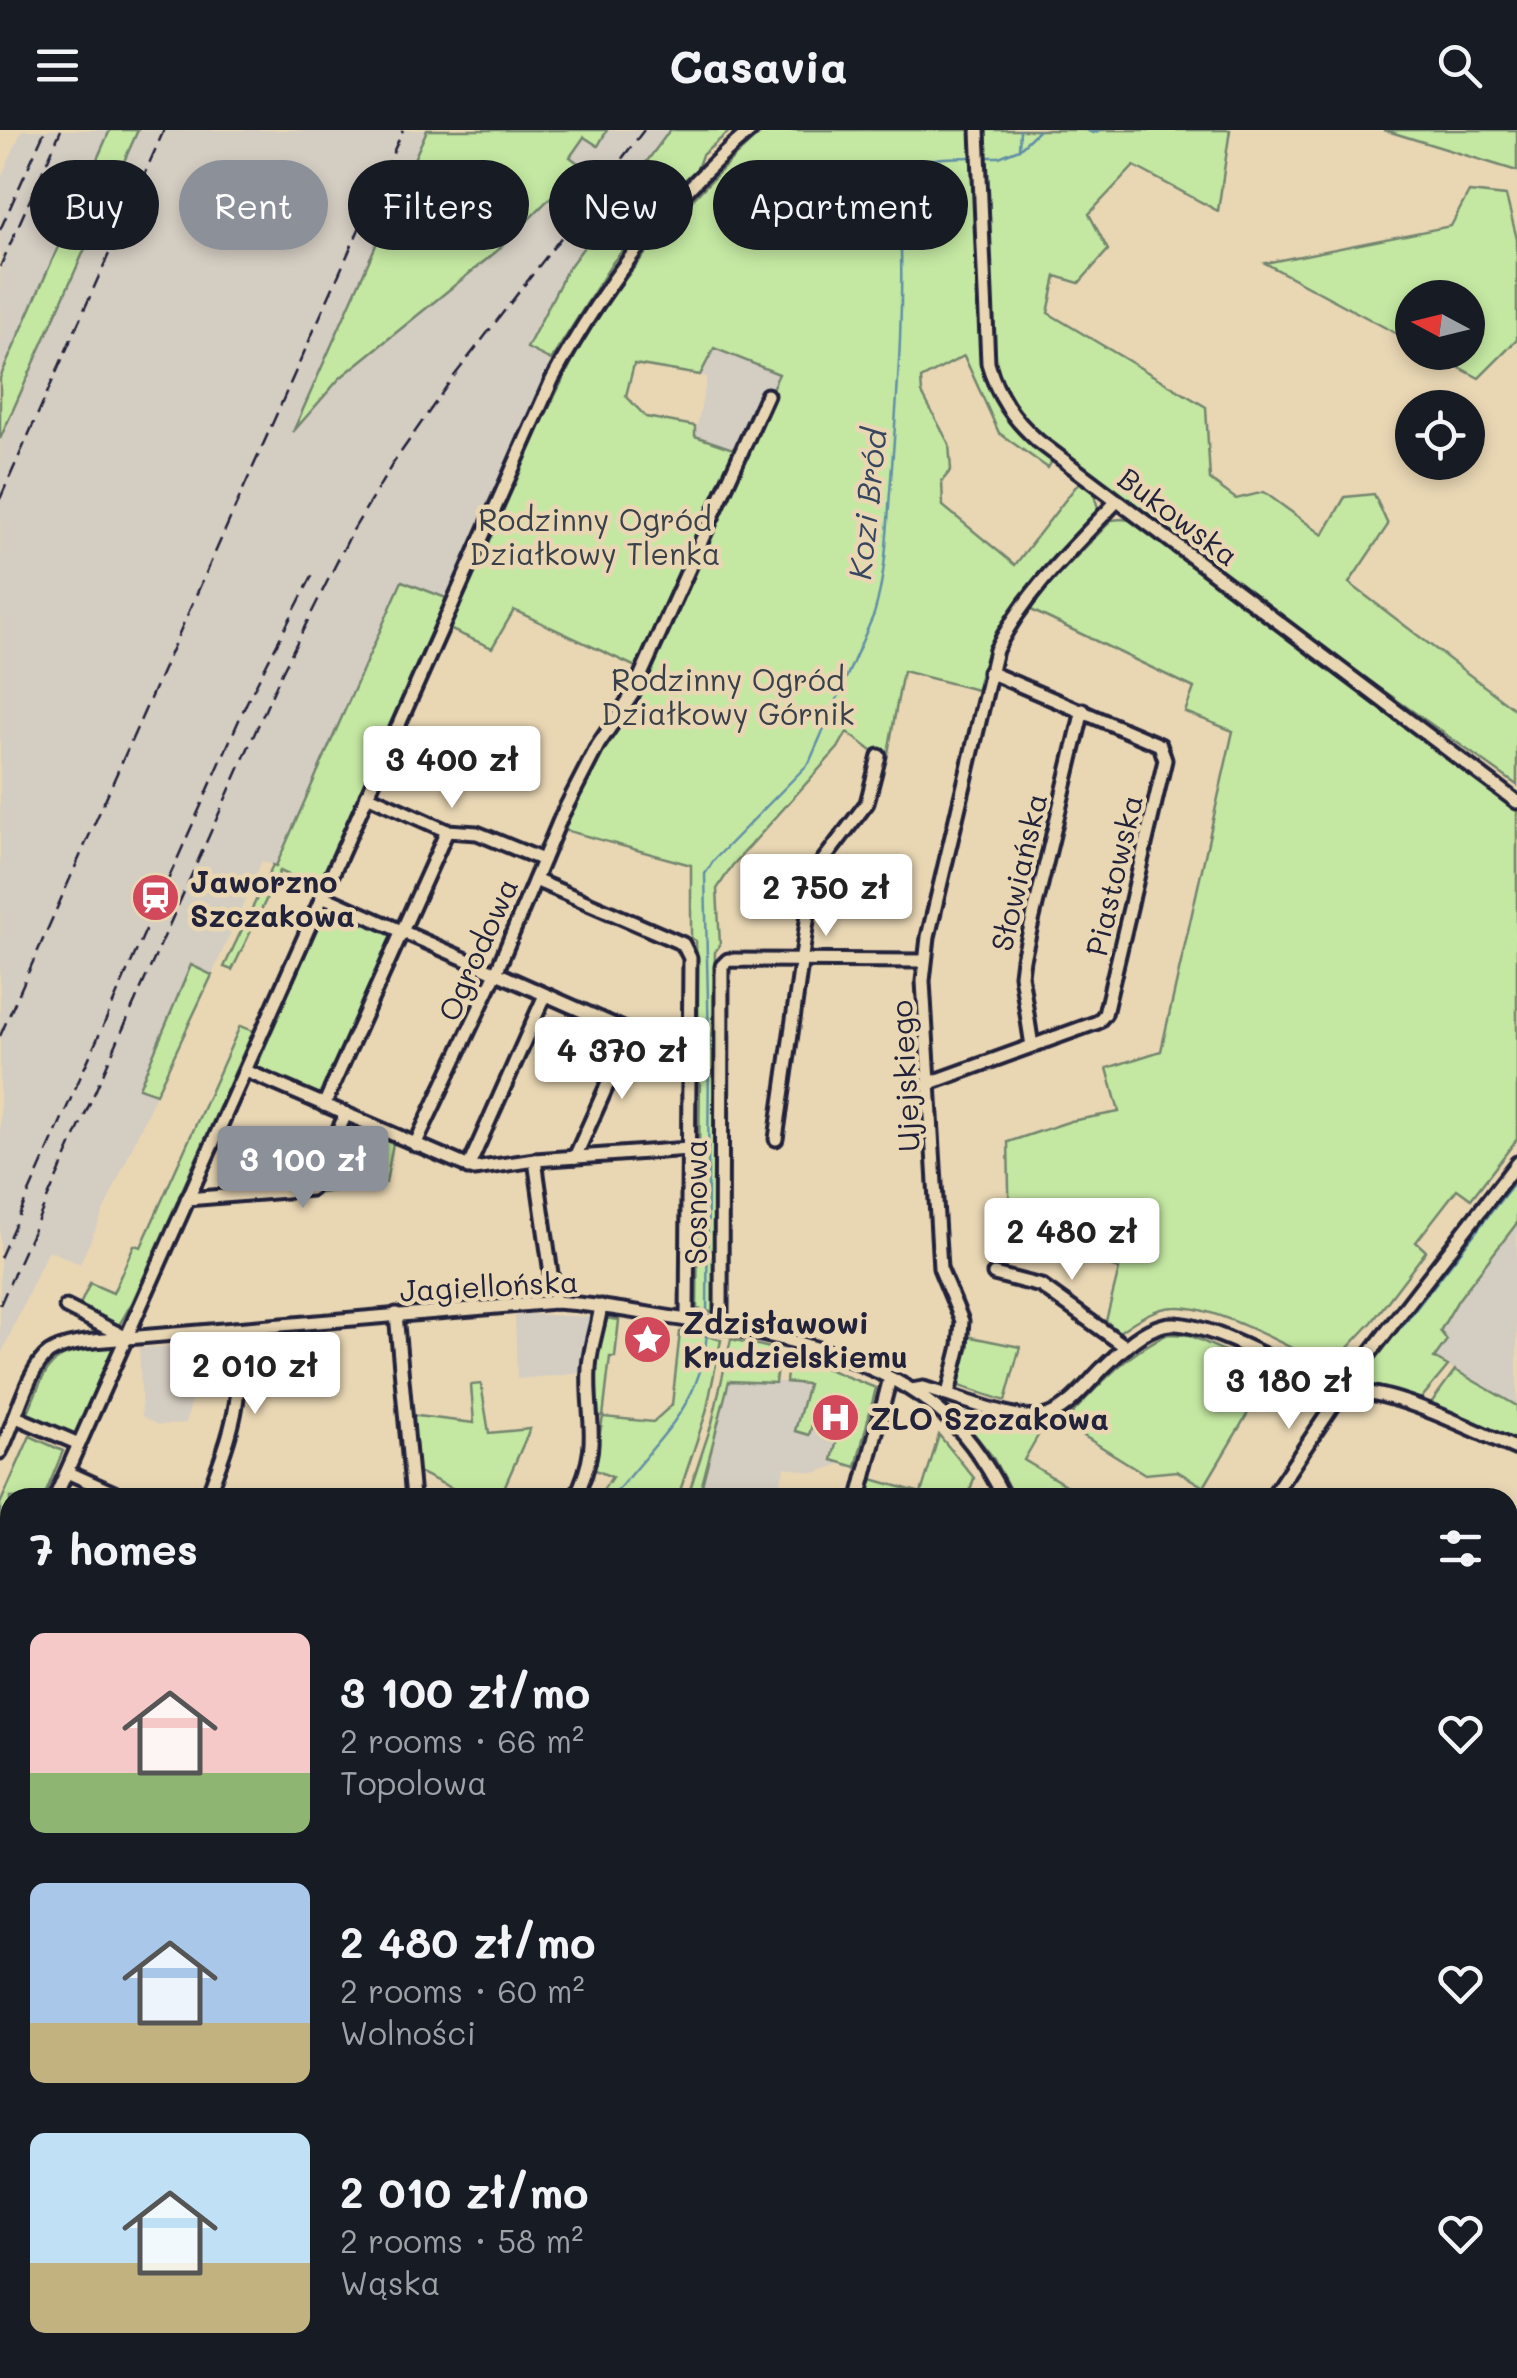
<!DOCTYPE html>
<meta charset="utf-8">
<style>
:root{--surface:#171b24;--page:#20242c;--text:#f1f3f6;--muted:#9ea1a6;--accent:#8c9099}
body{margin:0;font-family:Mali,sans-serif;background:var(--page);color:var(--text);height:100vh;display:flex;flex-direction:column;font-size:38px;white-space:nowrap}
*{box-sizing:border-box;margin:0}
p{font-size:32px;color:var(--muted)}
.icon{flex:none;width:55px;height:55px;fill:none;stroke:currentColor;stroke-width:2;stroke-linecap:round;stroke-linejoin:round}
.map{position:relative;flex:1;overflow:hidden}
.panel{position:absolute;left:0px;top:1358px;width:1518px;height:892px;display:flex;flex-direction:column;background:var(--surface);border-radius:30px 30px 0 0;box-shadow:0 5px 15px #0003}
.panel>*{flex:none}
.guide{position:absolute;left:30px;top:30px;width:1000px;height:90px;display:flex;gap:20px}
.needle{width:65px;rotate:277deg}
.tools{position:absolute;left:1395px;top:150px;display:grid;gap:20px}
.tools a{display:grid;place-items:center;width:90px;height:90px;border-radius:50%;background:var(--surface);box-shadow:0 5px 15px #0003;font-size:50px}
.price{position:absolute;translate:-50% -85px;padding:0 22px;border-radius:10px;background:#fff;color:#222;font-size:32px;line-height:65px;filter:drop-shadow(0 2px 5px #0008)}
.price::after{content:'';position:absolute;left:50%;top:60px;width:30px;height:22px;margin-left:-15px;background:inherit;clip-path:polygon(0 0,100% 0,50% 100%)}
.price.active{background:var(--accent);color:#fff}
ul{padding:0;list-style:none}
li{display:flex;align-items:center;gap:30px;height:250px;padding:0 30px}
li span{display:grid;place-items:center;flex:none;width:280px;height:200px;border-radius:15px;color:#555}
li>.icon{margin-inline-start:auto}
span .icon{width:120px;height:120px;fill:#fffc;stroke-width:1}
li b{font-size:42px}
h2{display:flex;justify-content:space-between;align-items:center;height:120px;padding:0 30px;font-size:42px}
.tag{padding:0 35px;border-radius:45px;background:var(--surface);box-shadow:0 5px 15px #0003;font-size:35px;line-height:90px}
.tag.active{background:var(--accent);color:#fff}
header{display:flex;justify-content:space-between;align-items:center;height:130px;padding:0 30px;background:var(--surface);font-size:45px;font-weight:700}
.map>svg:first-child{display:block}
.built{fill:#d4cdc2}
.green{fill:#c4e8a2;stroke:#73856e;stroke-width:2.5}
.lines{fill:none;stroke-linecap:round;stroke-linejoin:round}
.stream{stroke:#628fa6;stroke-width:2.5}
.minor-casing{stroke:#22223b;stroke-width:19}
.minor{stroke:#e9d7b4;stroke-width:11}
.rail{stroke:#22223b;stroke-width:2.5;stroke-dasharray:15 8;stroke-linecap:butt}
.labels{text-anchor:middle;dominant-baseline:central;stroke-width:9;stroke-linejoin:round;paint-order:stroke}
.street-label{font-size:30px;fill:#22223b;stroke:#e9d7b4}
.park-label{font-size:30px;fill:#3a404a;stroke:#e9d7b4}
.poi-label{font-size:30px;font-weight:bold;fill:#22223b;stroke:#e9d7b4;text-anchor:start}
.water-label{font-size:32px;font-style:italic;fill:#37465f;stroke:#e9d7b4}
</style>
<header><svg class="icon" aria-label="menu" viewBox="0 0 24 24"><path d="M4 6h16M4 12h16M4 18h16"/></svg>Casavia<svg class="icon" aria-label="search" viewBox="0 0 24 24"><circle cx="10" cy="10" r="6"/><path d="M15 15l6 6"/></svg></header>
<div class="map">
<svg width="1517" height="2248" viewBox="0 0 1517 2248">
<rect width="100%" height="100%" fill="#e9d7b4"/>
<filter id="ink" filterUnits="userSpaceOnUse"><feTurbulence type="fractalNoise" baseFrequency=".01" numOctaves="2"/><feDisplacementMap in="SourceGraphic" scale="20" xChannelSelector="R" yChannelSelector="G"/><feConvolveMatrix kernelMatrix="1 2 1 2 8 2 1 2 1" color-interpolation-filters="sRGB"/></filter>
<g filter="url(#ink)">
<g class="built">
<path d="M22,0H670L567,140L527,217L551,230L446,468L402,451L275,736L262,731L212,845L192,836L139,957L156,964L80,1134L48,1120L0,1227V50Z"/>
<path d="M714,218L779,244L744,323L695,306L707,247L700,245Z"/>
<path d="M1517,1056V1276L1400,1208Z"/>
<path d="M527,1184L592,1187L583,1225L585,1243L517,1249L515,1186Z"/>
<path d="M188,1215L192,1268L186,1293L158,1295L142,1286L139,1218Z"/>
<path d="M729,1250L786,1252L874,1261V1276L857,1339L840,1334L815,1343L785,1337L776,1367H744L702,1355Z"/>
<path d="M255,2240H444L438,2248H257Z"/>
</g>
<g class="green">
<path d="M110,0H138L0,309V248Z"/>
<path d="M427,0H607L598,16L584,7L570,27L582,36L497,121L340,248L293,302Z"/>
<path d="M670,0H731L702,25L697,39L671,62L613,132L551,230L527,218L567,140Z"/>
<path d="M764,0H972L977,165L983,237L991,262L1006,287L1053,329L1048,338L999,303L964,226L921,249L922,263L949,314L951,340L942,351L943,376L1015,435L1080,351L1093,362L1098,378L1092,392C1044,441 989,488 977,560L903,541L888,623L872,621L847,602L838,618L732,736L717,759L720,815L715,822L714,860L716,1183L697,1179L700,945L696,811L691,808V735L561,699L779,244L714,218L700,245L634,234L626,266L646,287L695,296V306L736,320L638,538L514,480L492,518L449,499C491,409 528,316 574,228C616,149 696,60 764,0Z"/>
<path d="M983,0H1230L1218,81L1134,36L1089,84L1108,120L1079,153L1056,146L1048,183L1206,277L1210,350L1236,369L1264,362L1323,405L1345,367L1374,364L1388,395L1349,453L1517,581V655L1254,469L1023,290L1002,259L992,222Z"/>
<path d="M1384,0H1517V41Z"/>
<path d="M1469,62L1506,66L1517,109V210L1479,248L1432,223L1468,222V168H1412V212L1265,133L1451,96Z"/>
<path d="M1121,389L1130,390L1517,681V1009L1471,1069L1457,1059L1416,1112L1426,1121L1372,1192L1330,1237C1291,1219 1218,1176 1176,1177C1155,1177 1136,1190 1119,1202L1106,1191L1119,1139L1010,1105L1008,1012L1071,991L1119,982L1107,938L1161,921L1233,601L1185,582L1194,558L1027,478L1112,390Z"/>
<path d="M402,451L446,468L317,758L280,741L232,840L224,837L273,735L276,736Z"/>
<path d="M326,778L392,805L322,968L255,940Z"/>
<path d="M191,835L212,845L156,964L139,958Z"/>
<path d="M240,896L253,901L132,1173L118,1197L79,1177L90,1153L113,1163L134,1115L141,1117Z"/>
<path d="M344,994L393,1013L386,1053L315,1064Z"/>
<path d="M1517,1042V1093L1458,1170L1440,1201L1447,1210L1434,1228L1448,1236L1419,1271L1387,1262V1258L1365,1254L1361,1250L1364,1240Z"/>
<path d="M605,1188L619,1190L615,1227H610L603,1287L653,1292L672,1275L680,1202L688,1200L721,1210L706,1283L678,1367H598L612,1347L593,1339L603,1287L596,1283L594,1239Z"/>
<path d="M1168,1204L1189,1205L1266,1240L1259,1253L1264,1256L1204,1357L1177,1341L1145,1344L1063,1293C1095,1260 1125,1223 1168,1204Z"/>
<path d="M966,1206L1020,1217L1005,1271L956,1255Z"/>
<path d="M731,1209L779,1220L775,1253L729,1251L702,1355L744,1367H690L691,1356L712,1293Z"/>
<path d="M117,1215L76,1305L27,1285C51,1224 51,1223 117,1215Z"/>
<path d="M789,1224L876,1258L856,1337L832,1330L845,1278L819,1270L809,1305L795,1301L808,1254L786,1252Z"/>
<path d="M1455,1240L1517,1276V1311L1432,1278L1431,1273Z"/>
<path d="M481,1254L489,1303L530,1299L504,1358L523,1367H470L416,1341L409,1285L474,1293L471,1255Z"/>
<path d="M970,1281L1028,1297L1039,1304L1024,1330L1085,1367H1014L992,1326L963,1290L964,1285Z"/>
<path d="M939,1305L974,1348L968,1367H867L872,1349L921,1363Z"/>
<path d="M30,1306L63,1321L44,1367L10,1368V1415L0,1411V1374Z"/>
<path d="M1508,1643L1517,1646V1831L1508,1848Z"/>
<path d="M1517,2087V2248H1254L1259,2240H1508V2090Z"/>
<path d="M938,2240H1134L1131,2248H939Z"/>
</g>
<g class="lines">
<g class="stream">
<path d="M1086,0L1093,3L1100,0"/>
<path d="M1019,19L1039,0"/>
<path d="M986,27H999L1019,19L1020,0"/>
<path d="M707,1188L709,913L705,744L714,730L809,633L874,484C886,444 887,404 890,362C898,261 906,158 898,56C906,24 946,28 973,27"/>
<path d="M1402,1197L1517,1049"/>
<path d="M612,1368C654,1311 706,1275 707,1196"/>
<path d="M246,2240L247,2248"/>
</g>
<defs>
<g id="minor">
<path d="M978,0L988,233C997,266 1013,289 1038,311L1517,672"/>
<path d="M367,665L447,701L477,703L543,730"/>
<path d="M535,750L683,814L690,828L687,1190"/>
<path d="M322,766L689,928"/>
<path d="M1032,916L1021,845L1023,829L1083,580"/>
<path d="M246,941L474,1039L535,1030L689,1019"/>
<path d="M930,953L1098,892L1105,884L1165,630L1160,615L989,542"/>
<path d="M324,975L447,701"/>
<path d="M776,1009L812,756L822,732L867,673L879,626"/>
<path d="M415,1015L495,845L562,685L598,615L632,565L767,265"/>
<path d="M575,1027L631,902"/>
<path d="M535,1030L555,1172"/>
<path d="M468,1038L545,865"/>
<path d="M187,1069L311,1059L346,984"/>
<path d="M994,1144L1041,1156L1126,1217"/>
<path d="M66,1177L127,1208"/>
<path d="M396,1184L413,1368"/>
<path d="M721,1196L722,836L728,830L924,831"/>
<path d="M912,1260L923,1258C951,1265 1017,1292 1042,1287C1066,1282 1085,1256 1102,1239C1120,1222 1139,1201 1164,1195C1201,1186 1298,1243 1335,1261C1387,1255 1468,1298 1517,1319"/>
<path d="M948,1264L960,1216L962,1191L940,1138L923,851L928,807L996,520C1025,462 1073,418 1117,371"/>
<path d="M16,1287L79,1314"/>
<path d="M0,1322C14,1298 27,1238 49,1223C69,1210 104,1211 127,1208L555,1172C591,1174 626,1180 661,1186C751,1200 862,1218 935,1277C966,1301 987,1333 1004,1368"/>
<path d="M67,1342L125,1368"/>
<path d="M55,1368L552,250C603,155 669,69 751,0"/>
<path d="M207,1368C231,1304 246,1267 235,1199"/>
<path d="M575,1368C603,1312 586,1291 589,1238C590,1217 598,1197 601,1176"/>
<path d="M859,1368L890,1248"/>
<path d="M1271,1368L1357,1240L1517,1033"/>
<path d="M0,1420L10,1425"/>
<path d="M0,1491L10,1470"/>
<path d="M0,1648L10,1653"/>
<path d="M0,1843L10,1850"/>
<path d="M1508,2085L1517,2083"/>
<path d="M925,2240L926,2248"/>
<path d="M1027,2240L1051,2247L1065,2240"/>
<path d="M543,2248L545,2240"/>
<path d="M616,2248L619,2240"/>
<path d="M895,2248L897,2240"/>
<path d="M1007,2248L1016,2240"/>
<path d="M1248,2248L1256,2240"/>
</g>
</defs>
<use href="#minor" class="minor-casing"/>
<use href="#minor" class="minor"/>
<g class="rail">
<path d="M0,100L45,0"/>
<path d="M0,137L61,0"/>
<path d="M0,369L164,0"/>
<path d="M0,906L403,0"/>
<path d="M0,1128L247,572L314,442"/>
<path d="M0,1175L282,542L352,402L392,335L451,250L644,0"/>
</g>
</g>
</g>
<defs>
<symbol id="station-disc" viewBox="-11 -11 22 22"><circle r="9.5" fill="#d1495b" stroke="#e9d7b4"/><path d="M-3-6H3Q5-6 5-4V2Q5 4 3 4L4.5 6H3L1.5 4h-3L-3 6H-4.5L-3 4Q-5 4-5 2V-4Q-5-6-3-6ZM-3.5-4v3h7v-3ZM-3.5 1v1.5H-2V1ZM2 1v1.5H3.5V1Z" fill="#fff"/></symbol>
<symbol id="sight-disc" viewBox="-11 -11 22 22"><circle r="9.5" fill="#d1495b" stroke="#e9d7b4"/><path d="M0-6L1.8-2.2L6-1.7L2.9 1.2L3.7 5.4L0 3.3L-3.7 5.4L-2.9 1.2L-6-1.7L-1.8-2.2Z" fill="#fff"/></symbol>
<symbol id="hospital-disc" viewBox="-11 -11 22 22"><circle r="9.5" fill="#d1495b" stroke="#e9d7b4"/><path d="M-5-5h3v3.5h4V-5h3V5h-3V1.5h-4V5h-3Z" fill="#fff"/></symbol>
</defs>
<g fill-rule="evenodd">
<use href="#station-disc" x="128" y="740" width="55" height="55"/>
<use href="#sight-disc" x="620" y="1182" width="55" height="55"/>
<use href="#hospital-disc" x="808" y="1260" width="55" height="55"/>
</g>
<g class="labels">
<g class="street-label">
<text transform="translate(1179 386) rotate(37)">Bukowska</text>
<text transform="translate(1018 742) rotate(-77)">Słowiańska</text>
<text transform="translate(1113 745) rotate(-77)">Piastowska</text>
<text transform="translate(477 819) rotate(-66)">Ogrodowa</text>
<text transform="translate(904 946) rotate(-93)">Ujejskiego</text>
<text transform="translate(695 1072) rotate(-90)">Sosnowa</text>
<text transform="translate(489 1155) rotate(-3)">Jagiellońska</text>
</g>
<g class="park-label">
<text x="595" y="389">Rodzinny Ogród<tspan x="595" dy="34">Działkowy Tlenka</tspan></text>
<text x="728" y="549">Rodzinny Ogród<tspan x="728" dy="34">Działkowy Górnik</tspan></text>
</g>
<g class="poi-label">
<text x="190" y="751">Jaworzno<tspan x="190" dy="34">Szczakowa</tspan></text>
<text x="683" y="1192">Zdzisławowi<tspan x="683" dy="34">Krudzielskiemu</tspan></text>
<text x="870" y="1288">ZLO Szczakowa</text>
</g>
<g class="water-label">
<text transform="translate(866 374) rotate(-84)">Kozi Bród</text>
</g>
</g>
</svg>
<div class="tools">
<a><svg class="needle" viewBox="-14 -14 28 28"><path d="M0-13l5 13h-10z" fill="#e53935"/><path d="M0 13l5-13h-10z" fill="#9ea1a6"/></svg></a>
<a><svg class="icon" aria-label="locate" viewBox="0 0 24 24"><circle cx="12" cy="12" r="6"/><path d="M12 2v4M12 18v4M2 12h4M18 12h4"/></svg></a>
</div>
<b class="price" style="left:452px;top:681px">3 400 zł</b>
<b class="price" style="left:826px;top:809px">2 750 zł</b>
<b class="price" style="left:622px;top:972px">4 370 zł</b>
<b class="price active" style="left:303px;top:1081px">3 100 zł</b>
<b class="price" style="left:1072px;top:1153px">2 480 zł</b>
<b class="price" style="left:255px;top:1287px">2 010 zł</b>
<b class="price" style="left:1289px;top:1302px">3 180 zł</b>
<div class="guide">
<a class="tag">Buy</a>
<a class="tag active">Rent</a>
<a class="tag">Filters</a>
<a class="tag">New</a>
<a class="tag">Apartment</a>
</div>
<section class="panel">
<h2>7 homes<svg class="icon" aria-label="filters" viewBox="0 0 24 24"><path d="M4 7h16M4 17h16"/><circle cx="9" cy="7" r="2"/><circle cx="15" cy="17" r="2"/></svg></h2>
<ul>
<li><span style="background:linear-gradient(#f6c9c9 70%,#8fb573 0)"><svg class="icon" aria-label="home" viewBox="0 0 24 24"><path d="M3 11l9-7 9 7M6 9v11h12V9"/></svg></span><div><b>3 100 zł/mo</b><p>2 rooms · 66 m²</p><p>Topolowa</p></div><svg class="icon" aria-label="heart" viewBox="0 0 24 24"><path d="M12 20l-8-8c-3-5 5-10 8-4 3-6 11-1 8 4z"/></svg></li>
<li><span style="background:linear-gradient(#a9c7e8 70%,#c2b280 0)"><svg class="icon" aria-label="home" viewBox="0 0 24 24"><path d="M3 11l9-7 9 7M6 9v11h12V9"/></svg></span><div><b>2 480 zł/mo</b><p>2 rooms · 60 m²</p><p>Wolności</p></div><svg class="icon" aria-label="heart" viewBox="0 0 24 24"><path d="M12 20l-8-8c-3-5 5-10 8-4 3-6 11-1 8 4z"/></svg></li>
<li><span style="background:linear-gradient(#bfe0f5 65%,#c2b280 0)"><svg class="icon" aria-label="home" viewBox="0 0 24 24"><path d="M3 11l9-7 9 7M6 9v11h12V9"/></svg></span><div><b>2 010 zł/mo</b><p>2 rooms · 58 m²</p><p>Wąska</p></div><svg class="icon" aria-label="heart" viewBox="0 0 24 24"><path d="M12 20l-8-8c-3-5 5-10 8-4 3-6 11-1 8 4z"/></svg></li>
</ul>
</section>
</div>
